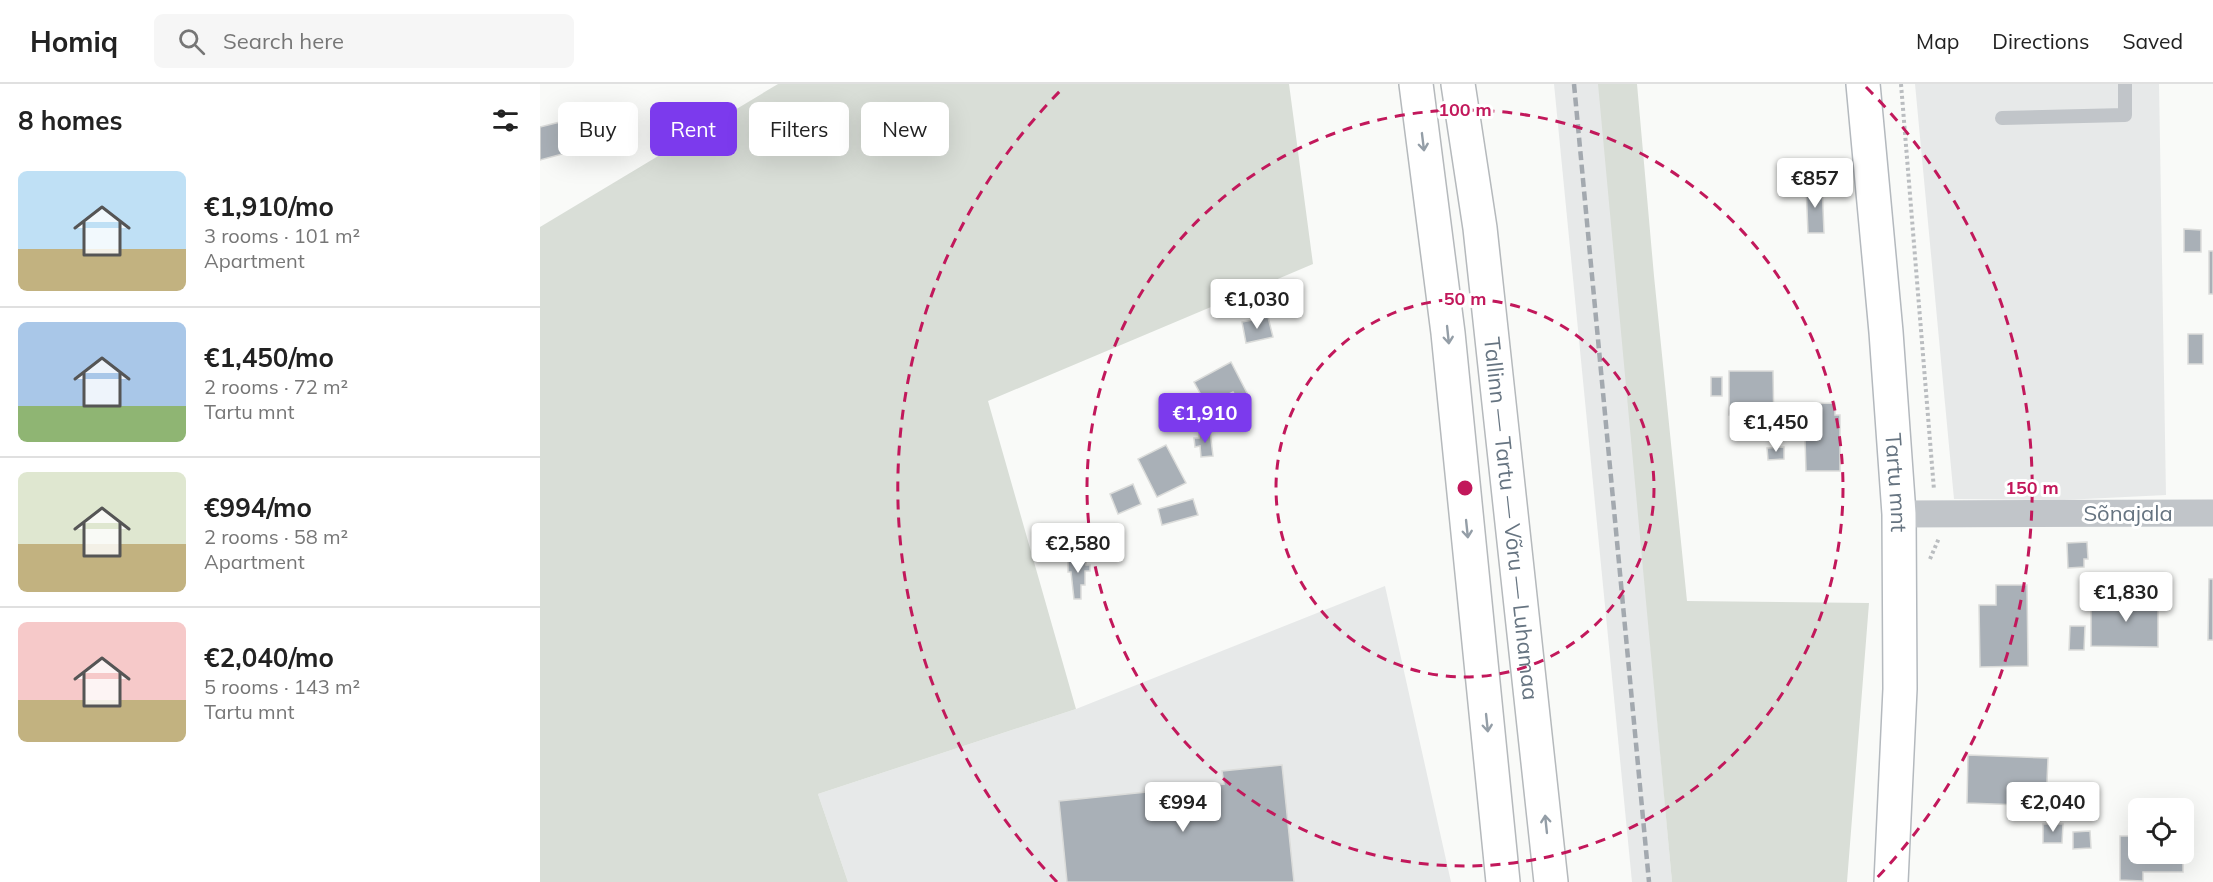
<!DOCTYPE html>
<meta charset="utf-8">
<style>
:root{--surface:#fff;--page:#f6f6f6;--text:#222;--muted:#767676;--line:#e0e0e0;--accent:#7c3aed}
body{margin:0;font-family:Mulish,sans-serif;background:var(--page);color:var(--text);height:100vh;display:flex;flex-direction:column;font-size:22px;white-space:nowrap}
*{box-sizing:border-box;margin:0}
p{font-size:20px;color:var(--muted)}
.icon{flex:none;width:33px;height:33px;fill:none;stroke:currentColor;stroke-width:2;stroke-linecap:round;stroke-linejoin:round}
.map{position:relative;flex:1;overflow:hidden}
.sheet{display:flex;flex-direction:column;background:var(--surface);width:540px}
.sheet>*{flex:none}
.banner{position:absolute;left:18px;top:18px;width:570px;height:54px;display:flex;gap:12px}
.tools{position:absolute;left:1588px;top:714px;display:grid;gap:12px}
.tools a{display:grid;place-items:center;width:66px;height:66px;border-radius:9px;background:var(--surface);box-shadow:0 6px 24px #0002;font-size:30px}
.price{position:absolute;translate:-50% -51px;padding:0 14px;border-radius:6px;background:#fff;color:#222;font-size:20px;line-height:39px;filter:drop-shadow(0 2px 3px #0008)}
.price::after{content:'';position:absolute;left:50%;top:36px;width:18px;height:14px;margin-left:-9px;background:inherit;clip-path:polygon(0 0,100% 0,50% 100%)}
.price.on{background:var(--accent);color:#fff}
ul{padding:0;list-style:none}
li{display:flex;align-items:center;gap:18px;height:150px;padding:0 18px}
li+li{border-top:2px solid var(--line)}
li span{display:grid;place-items:center;flex:none;width:168px;height:120px;border-radius:9px;color:#555}
li>.icon{margin-inline-start:auto}
span .icon{width:72px;height:72px;fill:#fffc;stroke-width:1}
li b{font-size:26px}
h2{display:flex;justify-content:space-between;align-items:center;height:72px;padding:0 18px;font-size:26px}
.pill{padding:0 21px;border-radius:9px;background:var(--surface);box-shadow:0 6px 24px #0002;font-size:21px;line-height:54px}
.pill.on{background:var(--accent);color:#fff}
header{display:flex;align-items:center;gap:36px;box-sizing:border-box;height:84px;padding:0 30px;background:var(--surface);border-bottom:2px solid var(--line)}
header strong{font-size:28px}
nav{display:flex;gap:33px;margin-inline-start:auto;font-size:21px}
.search{width:420px;height:54px;background:var(--page);display:flex;align-items:center;gap:15px;box-sizing:border-box;padding:0 21px;border-radius:9px;color:var(--muted);font-size:22px}
main{display:flex;flex:1;min-height:0}
.map>svg:first-child{display:block}
.built{fill:#e7e9e9}
.green{fill:#d9ded7}
.building{fill:#a9b0b7;stroke:#dbdcda;stroke-width:1.5}
.lines{fill:none;stroke-linecap:round;stroke-linejoin:round}
.secondary-casing{stroke:#b4b9be;stroke-width:36}
.highway-casing{stroke:#b5b9bc;stroke-width:36}
.path{stroke:#babdc0;stroke-width:4;stroke-dasharray:3 3;stroke-linecap:butt}
.lane{stroke:#c1c5c9;stroke-width:14}
.street{stroke:#c1c5c9;stroke-width:27}
.secondary{stroke:#fff;stroke-width:33}
.highway{stroke:#fff;stroke-width:33}
.rail{stroke:#a3a9af;stroke-width:4.5;stroke-dasharray:9 4.5;stroke-linecap:butt}
.oneway{stroke:#949ea7}
.ring{fill:none;stroke:#c2185b;stroke-width:3;stroke-dasharray:10 8}
.labels{text-anchor:middle;dominant-baseline:central;stroke-width:6;stroke-linejoin:round;paint-order:stroke}
.street-label{font-size:22px;fill:#667481;stroke:#fff}
.centre{fill:#c2185b;stroke:#fff;stroke-width:3}
.ring-label{font-size:18px;text-anchor:middle;font-weight:bold;fill:#c2185b;stroke:#fff;stroke-width:6;stroke-linejoin:round;paint-order:stroke}
</style>
<header>
<strong>Homiq</strong>
<div class="search"><svg class="icon" aria-label="search" viewBox="0 0 24 24"><circle cx="10" cy="10" r="6"/><path d="M15 15l6 6"/></svg>Search here</div>
<nav><a>Map</a><a>Directions</a><a>Saved</a></nav>
</header>
<main>
<section class="sheet">
<h2>8 homes<svg class="icon" aria-label="filters" viewBox="0 0 24 24"><path d="M4 7h16M4 17h16"/><circle cx="9" cy="7" r="2"/><circle cx="15" cy="17" r="2"/></svg></h2>
<ul>
<li><span style="background:linear-gradient(#bfe0f5 65%,#c2b280 0)"><svg class="icon" aria-label="home" viewBox="0 0 24 24"><path d="M3 11l9-7 9 7M6 9v11h12V9"/></svg></span><div><b>€1,910/mo</b><p>3 rooms · 101 m²</p><p>Apartment</p></div></li>
<li><span style="background:linear-gradient(#a9c7e8 70%,#8fb573 0)"><svg class="icon" aria-label="home" viewBox="0 0 24 24"><path d="M3 11l9-7 9 7M6 9v11h12V9"/></svg></span><div><b>€1,450/mo</b><p>2 rooms · 72 m²</p><p>Tartu mnt</p></div></li>
<li><span style="background:linear-gradient(#dfe7d0 60%,#c2b280 0)"><svg class="icon" aria-label="home" viewBox="0 0 24 24"><path d="M3 11l9-7 9 7M6 9v11h12V9"/></svg></span><div><b>€994/mo</b><p>2 rooms · 58 m²</p><p>Apartment</p></div></li>
<li><span style="background:linear-gradient(#f6c9c9 65%,#c2b280 0)"><svg class="icon" aria-label="home" viewBox="0 0 24 24"><path d="M3 11l9-7 9 7M6 9v11h12V9"/></svg></span><div><b>€2,040/mo</b><p>5 rooms · 143 m²</p><p>Tartu mnt</p></div></li>
</ul>
</section>
<div class="map">
<svg width="1673" height="798" viewBox="0 0 1673 798">
<rect width="100%" height="100%" fill="#f9faf8"/>
<g class="built">
<path d="M1014,0H1060L1132,798H1092Z"/>
<path d="M1375,0H1619L1626,411L1524,416L1414,415Z"/>
<path d="M845,502L911,798H308L278,710L536,625Z"/>
</g>
<g class="green">
<path d="M238,0H749L773,180L448,317L536,625L278,710L308,798H0V143Z"/>
<path d="M1058,0H1097L1114,192L1147,517L1329,519L1307,798H1132Z"/>
</g>
<g class="building">
<path d="M28,36L37,66L0,76V43Z"/>
<path d="M1282,100L1284,149H1268L1266,101Z"/>
<path d="M1644,145L1661,146V168H1644Z"/>
<rect x="1669" y="167" width="4" height="43"/>
<path d="M728,233L733,253L706,259L702,238Z"/>
<rect x="1648" y="250" width="15" height="30"/>
<path d="M691,278L708,311L698,316L693,308L677,316L681,323L671,329L654,298Z"/>
<path d="M1189,287H1233L1234,344H1224V347H1195V331H1189Z"/>
<rect x="1171" y="293" width="11" height="19"/>
<path d="M1295,319V331H1300V387H1266L1265,355H1256V320Z"/>
<path d="M670,347L673,372L661,373L660,362L655,363L654,354H659V348Z"/>
<path d="M626,361L646,399L617,413L598,375Z"/>
<path d="M1244,363V375L1228,376L1227,364Z"/>
<path d="M593,400L601,420L578,430L570,410Z"/>
<path d="M653,415L658,431L622,441L618,425Z"/>
<path d="M1547,458L1548,475H1544V483L1528,484L1527,459Z"/>
<path d="M528,473H546V481H550V487H545V501H541V515H534L531,488H528Z"/>
<path d="M1669,495H1673V556H1668Z"/>
<path d="M1456,501H1487L1488,582L1440,583L1439,521H1456Z"/>
<path d="M1591,512H1618V563L1551,562V518H1591Z"/>
<path d="M1530,542H1545L1544,566H1529Z"/>
<path d="M1428,671L1508,674L1506,722L1427,719Z"/>
<path d="M742,681L754,798H527L519,717L684,700L682,687Z"/>
<rect x="1531" y="716" width="19" height="18"/>
<path d="M1503,740H1523L1522,759H1503Z"/>
<path d="M1550,747L1551,764L1533,765V748Z"/>
<path d="M1580,752H1599V770H1643V788H1603V797L1580,796Z"/>
</g>
<g class="lines">
<defs>
<g id="secondary">
<path id="s1" d="M1323,0L1346,248L1359,430L1360,605L1351,798"/>
</g>
<g id="highway">
<path d="M876,0L908,249L963,798"/>
<path id="s2" d="M918,0L940,144L1011,798"/>
</g>
</defs>
<use href="#secondary" class="secondary-casing"/>
<use href="#highway" class="highway-casing"/>
<g class="path">
<path d="M1361,0L1394,406"/>
<path d="M1390,475L1399,454"/>
</g>
<path class="lane" d="M1462,34L1585,31V0"/>
<path class="street" d="M1359,430L1673,429"/>
<use href="#secondary" class="secondary"/>
<use href="#highway" class="highway"/>
<path class="rail" d="M1034,0L1109,798"/>
</g>
<defs><path id="oneway-shaft" d="M-6 0H5M1.5-3L5.5 0L1.5 3" fill="none" stroke-width="1.6" stroke-linecap="round" stroke-linejoin="round" transform="scale(1.5)"/></defs>
<g class="oneway">
<use href="#oneway-shaft" transform="translate(883 58) rotate(83)"/>
<use href="#oneway-shaft" transform="translate(908 251) rotate(84)"/>
<use href="#oneway-shaft" transform="translate(927 445) rotate(84)"/>
<use href="#oneway-shaft" transform="translate(947 639) rotate(84)"/>
<use href="#oneway-shaft" transform="translate(1006 740) rotate(-96)"/>
</g>
<g class="ring">
<circle cx="925" cy="404" r="189"/>
<circle cx="925" cy="404" r="378"/>
<path d="M517 798A567 567 0 0 1 524 3M1326 3A567 567 0 0 1 1333 798"/>
</g>
<g class="labels">
<g class="street-label">
<text stroke="none"><textPath href="#s1" startOffset="400">Tartu mnt</textPath></text>
<text x="1588" y="429">Sõnajala</text>
<text stroke="none"><textPath href="#s2" startOffset="438">Tallinn — Tartu — Võru — Luhamaa</textPath></text>
</g>
</g>
<circle cx="925" cy="404" r="9" class="centre"/>
<g class="ring-label">
<text x="925" y="32">100 m</text>
<text x="925" y="221">50 m</text>
<text x="1492" y="410">150 m</text>
</g>
</svg>
<div class="tools">
<a><svg class="icon" aria-label="locate" viewBox="0 0 24 24"><circle cx="12" cy="12" r="6"/><path d="M12 2v4M12 18v4M2 12h4M18 12h4"/></svg></a>
</div>
<b class="price" style="left:1275px;top:125px">€857</b>
<b class="price" style="left:717px;top:246px">€1,030</b>
<b class="price on" style="left:665px;top:360px">€1,910</b>
<b class="price" style="left:1236px;top:369px">€1,450</b>
<b class="price" style="left:538px;top:490px">€2,580</b>
<b class="price" style="left:1586px;top:539px">€1,830</b>
<b class="price" style="left:643px;top:749px">€994</b>
<b class="price" style="left:1513px;top:749px">€2,040</b>
<div class="banner">
<a class="pill">Buy</a>
<a class="pill on">Rent</a>
<a class="pill">Filters</a>
<a class="pill">New</a>
</div>
</div>
</main>
